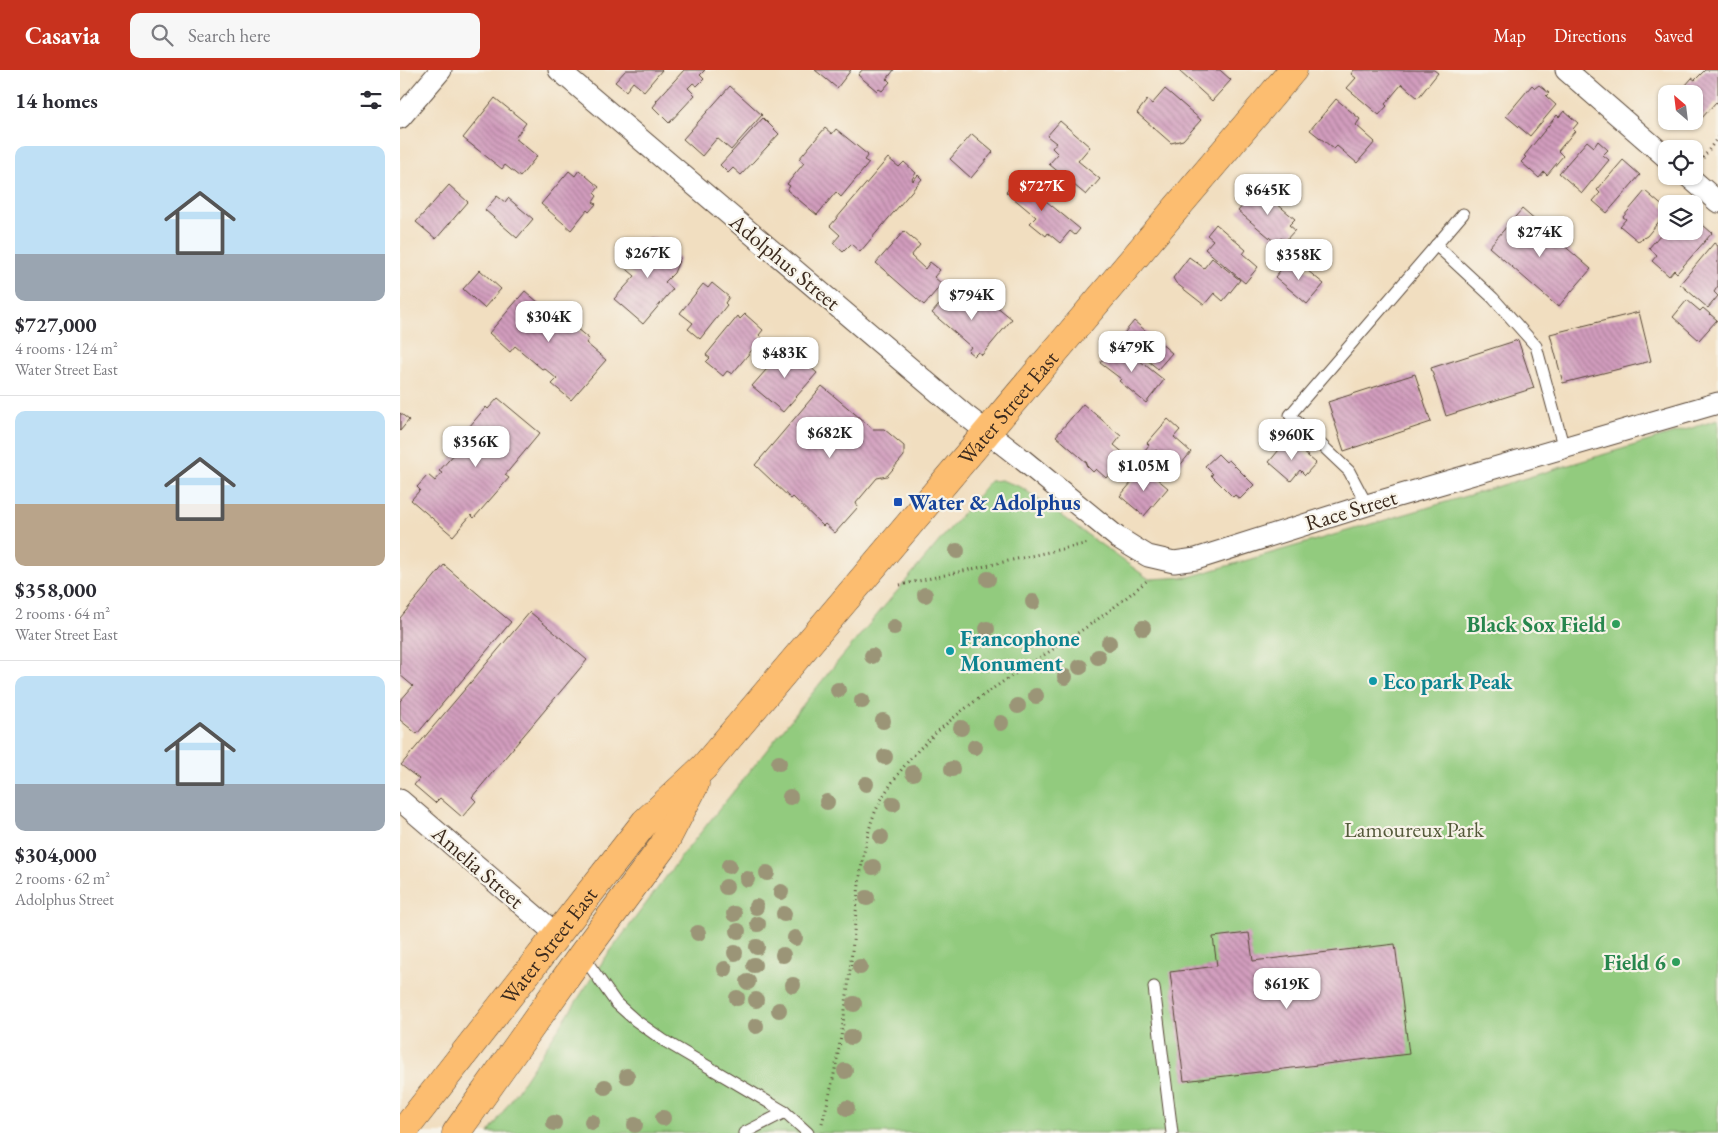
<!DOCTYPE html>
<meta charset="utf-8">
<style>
:root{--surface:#fff;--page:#f7f7f7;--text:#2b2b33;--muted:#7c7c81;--line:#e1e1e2;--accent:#c8321e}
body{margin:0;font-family:"EB Garamond",serif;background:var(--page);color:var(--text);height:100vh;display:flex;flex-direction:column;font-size:19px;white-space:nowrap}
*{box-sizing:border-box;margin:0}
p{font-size:16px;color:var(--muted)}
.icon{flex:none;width:28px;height:28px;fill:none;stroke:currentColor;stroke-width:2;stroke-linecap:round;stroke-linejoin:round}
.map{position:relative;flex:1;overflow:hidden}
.details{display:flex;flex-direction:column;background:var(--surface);width:400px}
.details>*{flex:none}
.needle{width:32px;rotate:332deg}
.fabs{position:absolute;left:1258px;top:15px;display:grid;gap:10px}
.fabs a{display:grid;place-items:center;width:45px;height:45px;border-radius:10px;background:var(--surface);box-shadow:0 1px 4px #0004;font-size:25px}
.price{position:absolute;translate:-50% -42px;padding:0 11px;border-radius:10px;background:#fff;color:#222;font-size:16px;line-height:32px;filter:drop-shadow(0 1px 2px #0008)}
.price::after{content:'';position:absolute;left:50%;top:30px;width:15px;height:11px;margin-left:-8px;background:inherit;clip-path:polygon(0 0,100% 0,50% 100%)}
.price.current{background:var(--accent);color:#fff}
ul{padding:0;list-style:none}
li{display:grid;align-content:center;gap:10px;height:265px;padding:0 15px}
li+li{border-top:1px solid var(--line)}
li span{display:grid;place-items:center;height:155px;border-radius:10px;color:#555}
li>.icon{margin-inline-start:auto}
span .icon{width:90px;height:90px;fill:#fffc;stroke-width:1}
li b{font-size:21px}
h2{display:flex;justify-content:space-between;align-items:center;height:60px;padding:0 15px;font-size:21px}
header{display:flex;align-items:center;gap:30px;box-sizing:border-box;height:70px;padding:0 25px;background:var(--accent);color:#fff}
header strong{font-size:24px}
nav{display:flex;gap:28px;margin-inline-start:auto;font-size:18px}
.search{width:350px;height:45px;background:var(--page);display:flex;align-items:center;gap:12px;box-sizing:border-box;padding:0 18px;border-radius:10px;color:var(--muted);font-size:19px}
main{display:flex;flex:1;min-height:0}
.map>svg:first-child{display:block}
.green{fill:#92cb7e;stroke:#667a4e}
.building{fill:url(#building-back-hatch)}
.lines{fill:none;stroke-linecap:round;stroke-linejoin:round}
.lane-casing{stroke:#564536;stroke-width:13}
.street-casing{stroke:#564536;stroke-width:23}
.primary-casing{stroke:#564536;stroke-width:29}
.path{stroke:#564536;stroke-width:3;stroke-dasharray:1 4;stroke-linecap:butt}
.lane{stroke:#fff;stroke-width:11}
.street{stroke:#fff;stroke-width:21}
.primary{stroke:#fcbd6f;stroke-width:28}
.tree{fill:#9b9577}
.transit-dot{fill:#1a4fb4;stroke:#f7f3e8;stroke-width:2}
.leisure-dot{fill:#2e9e5b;stroke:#f7f3e8;stroke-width:2}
.culture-dot{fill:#0f9aa8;stroke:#f7f3e8;stroke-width:2}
.labels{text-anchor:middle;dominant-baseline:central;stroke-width:4.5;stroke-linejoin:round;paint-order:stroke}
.street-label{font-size:22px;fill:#3b2a1e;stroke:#f7f3e8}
.transit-label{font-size:22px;font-weight:bold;fill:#164399;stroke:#f7f3e8;text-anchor:start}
.leisure-label{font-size:22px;font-weight:bold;fill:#27864d;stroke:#f7f3e8;text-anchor:end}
.culture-label{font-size:22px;font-weight:bold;fill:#0d838f;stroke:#f7f3e8;text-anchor:start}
.park-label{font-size:22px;fill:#555a3b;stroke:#f7f3e8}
</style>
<header>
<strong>Casavia</strong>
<div class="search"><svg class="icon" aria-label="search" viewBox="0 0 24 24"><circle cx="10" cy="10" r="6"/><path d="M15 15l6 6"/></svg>Search here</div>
<nav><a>Map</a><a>Directions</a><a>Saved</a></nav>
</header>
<main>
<section class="details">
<h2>14 homes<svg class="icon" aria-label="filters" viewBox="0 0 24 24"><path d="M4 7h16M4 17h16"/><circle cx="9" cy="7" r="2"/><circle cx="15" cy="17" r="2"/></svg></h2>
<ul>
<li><span style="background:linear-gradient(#bfe0f5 70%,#9aa5b1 0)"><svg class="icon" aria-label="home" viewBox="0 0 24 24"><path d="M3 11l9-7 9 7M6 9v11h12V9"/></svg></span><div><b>$727,000</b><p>4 rooms · 124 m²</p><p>Water Street East</p></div></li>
<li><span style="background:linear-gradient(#bfe0f5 60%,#b9a48a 0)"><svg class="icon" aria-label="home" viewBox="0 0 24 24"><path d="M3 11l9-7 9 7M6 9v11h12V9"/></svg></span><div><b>$358,000</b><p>2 rooms · 64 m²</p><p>Water Street East</p></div></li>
<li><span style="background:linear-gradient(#bfe0f5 70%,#9aa5b1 0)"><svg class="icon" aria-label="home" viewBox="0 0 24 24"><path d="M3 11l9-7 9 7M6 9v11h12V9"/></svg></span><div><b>$304,000</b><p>2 rooms · 62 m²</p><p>Adolphus Street</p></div></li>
</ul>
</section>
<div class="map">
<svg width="1318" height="1063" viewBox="0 0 1318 1063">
<defs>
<pattern id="building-back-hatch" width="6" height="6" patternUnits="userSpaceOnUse" patternTransform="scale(1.25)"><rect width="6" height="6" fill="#d19cbd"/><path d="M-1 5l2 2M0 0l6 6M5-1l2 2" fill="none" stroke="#ab7f99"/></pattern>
</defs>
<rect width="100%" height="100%" fill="#f7f3e8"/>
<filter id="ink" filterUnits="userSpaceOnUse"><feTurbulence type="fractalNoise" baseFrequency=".02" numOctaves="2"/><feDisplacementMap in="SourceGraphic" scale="10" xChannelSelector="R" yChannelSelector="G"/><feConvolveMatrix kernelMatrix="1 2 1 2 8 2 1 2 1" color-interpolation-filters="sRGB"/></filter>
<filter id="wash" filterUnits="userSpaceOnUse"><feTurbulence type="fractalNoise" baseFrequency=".0096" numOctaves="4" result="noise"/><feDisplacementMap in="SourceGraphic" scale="20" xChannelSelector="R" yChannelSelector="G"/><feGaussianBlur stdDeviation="1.12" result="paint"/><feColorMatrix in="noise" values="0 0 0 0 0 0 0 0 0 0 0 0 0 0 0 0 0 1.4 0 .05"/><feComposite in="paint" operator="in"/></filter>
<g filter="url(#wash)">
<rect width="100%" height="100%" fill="#f1dec0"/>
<path class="green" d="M1318,350V1063H89L203,891L281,787L434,596L590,411L601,410L621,417L749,509L789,507L1023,439Z"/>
<g id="blocks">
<g class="building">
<path d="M226,0H262L244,21L233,12L226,21L215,12Z"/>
<path d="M284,0H305L300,5L304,9L297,16L293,13L288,18L295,25L269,53L253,37L257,32L256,31Z"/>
<path d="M415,0H451L437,18Z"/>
<path d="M462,0H494L487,9L490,12L482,21L479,19L477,21L458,5Z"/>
<path d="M780,0H820L831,10L812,31L779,1Z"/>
<path d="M954,0H1034L1038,3L1018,28L1002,14L985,34L987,36L979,45L947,18L956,8L951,4Z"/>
<path d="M1305,0H1318V34L1316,32L1294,57L1287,51H1294V24H1278L1292,8L1295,10Z"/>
<path d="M1132,15L1135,18L1139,15L1149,23L1146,26L1156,35L1130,66L1106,46Z"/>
<path d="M330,16L362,45L331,80L317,68L302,86L283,69Z"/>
<path d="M765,19L801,50L783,70L771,73L737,43L747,30L752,34Z"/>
<path d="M95,28L126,53L115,68L137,86L120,107L105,95L102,99L63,68Z"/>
<path d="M936,29L960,49L956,55L975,72L957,93L937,76L934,79L910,60Z"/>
<path d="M1164,41L1178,53L1173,59L1175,61L1158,81L1163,86L1147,105L1144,102L1139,108L1121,92L1126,87L1124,86L1157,45L1159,47Z"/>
<path d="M363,48L379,64L341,105L333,98L328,103L320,95Z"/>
<path d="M660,51L690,77L678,91L700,109L686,125L649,94L658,84L652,78L656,73L647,66Z"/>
<path d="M425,58L432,64L436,59L468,85L464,90L469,93L441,127L436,122L417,145L387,120L390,116L387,114L404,93L399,89Z"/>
<path d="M572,64L593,82L571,108L550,89Z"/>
<path d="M1187,71L1194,77L1198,71L1208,80L1203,85L1209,90L1182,123L1159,103Z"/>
<path d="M488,88L499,97L504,92L516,103L512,109L513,111L518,105L522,109L460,182L451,174L443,182L433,173L440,165L430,156Z"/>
<path d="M1223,90L1240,105L1207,143L1193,131L1200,123L1197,120Z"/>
<path d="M179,100L199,117L194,123L197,126L193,132L196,134L189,142L187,140L171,160L141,134L169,101L175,106Z"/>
<path d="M618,108L680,159L675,165L670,161L660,173L648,163L646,166L630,153L636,147L606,122Z"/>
<path d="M49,115L68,132L36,169L16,152Z"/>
<path d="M858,118L895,149L889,155L895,160L885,171L881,168L876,173L838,141Z"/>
<path d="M1245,121L1266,139V143L1247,166L1238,171L1220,156L1226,149L1223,147Z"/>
<path d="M97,126L105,132L108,128L133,149L117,168L85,140Z"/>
<path d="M1122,139L1191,199L1158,237L1089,177Z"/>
<path d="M1294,147L1312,163L1277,203L1274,200L1269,206L1252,191L1257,185L1249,178L1266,158V161H1294Z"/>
<path d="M816,154L846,180L843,184L858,197L845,213L805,179L813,170L807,165Z"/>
<path d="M504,161L520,175L511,186L525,199L530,192L540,200L534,207L542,214L524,235L476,193Z"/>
<path d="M255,168L280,188L274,203L265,212L273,219L243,254L214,229L235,206L222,195L245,169Z"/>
<path d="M1314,173L1318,176V216L1314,222L1318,226L1308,238L1280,214Z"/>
<path d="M789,187L804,198L812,188L840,210L823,231L814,223L804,235L776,213L773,208Z"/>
<path d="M891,187L924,214L907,234L875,207Z"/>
<path d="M80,200L101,219L84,238L63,219Z"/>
<path d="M312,213L329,227L325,233L327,235L300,269L288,259L293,253L280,243L303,214L308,218Z"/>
<path d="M552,220L560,227L565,221L575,230L571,235L580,243L590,231L612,249L582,285L578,282L574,286L568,281L571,277L532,243Z"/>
<path d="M125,221L145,238L149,235L189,269L186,273L206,290L171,330L152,314L157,309L144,298L142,299L115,276L110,282L89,263Z"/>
<path d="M1287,230L1300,241L1303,238L1317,250L1299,270L1273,247Z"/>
<path d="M1239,242L1251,291L1163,313L1150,264Z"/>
<path d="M345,244L363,260L359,265L362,268L332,304L327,301L323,306L306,292L310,288L306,285L338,246L340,249Z"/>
<path d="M734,251L772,283L758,299L720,268Z"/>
<path d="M1118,270L1134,318L1046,346L1031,298Z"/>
<path d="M714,274L719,278L720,275L764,310L746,333L719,311L721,309L700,293Z"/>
<path d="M387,276L417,303L383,342L352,316Z"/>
<path d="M1015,304L1031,352L944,381L928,332Z"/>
<path d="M422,316L473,359H484L504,376V386L487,406L477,408L456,433L458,437L435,463L425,454L423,456L393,427L391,429L355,395Z"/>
<path d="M98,328L140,363L105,405L109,408L74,448L71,445L53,466L11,430L20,420L17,417L28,405L35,411L42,403L39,401L57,381L59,383L67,373L62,369L71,359L69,357L86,337L88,339Z"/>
<path d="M683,334L721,366L714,375L726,385L706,408L696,399L693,402L686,395L687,393L656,366Z"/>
<path d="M0,343L9,350L0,361Z"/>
<path d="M768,349L780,360L774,367L791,382L777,399L756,380L752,385L745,380L749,375L747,373Z"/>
<path d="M888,369L916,393L905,405L900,400L891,411L869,392Z"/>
<path d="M818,384L826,392L829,390L854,415L840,429L835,425L833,427L811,405L813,404L805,396Z"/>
<path d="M744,398L768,418L744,446L720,426Z"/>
<path d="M44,495L111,552L17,664L0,650V631L13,616L0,605V548Z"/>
<path d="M130,542L187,590L72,727L76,731L62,747L40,728L35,733L14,715L19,709L1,695Z"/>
<path d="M849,863L853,891L995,874L1009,984L784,1011L770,902L817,896L813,867Z"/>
</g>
</g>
</g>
<g filter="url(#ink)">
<use href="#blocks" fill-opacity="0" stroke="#564536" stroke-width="1"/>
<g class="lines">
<defs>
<g id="lane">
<path d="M1036,175L1093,228L1136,276L1164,379"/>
<path d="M967,435L949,401L890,345L1063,144"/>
<path d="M182,885L216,933L235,950L263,970L385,1042L408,1063"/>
<path d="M754,917L772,1063"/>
<path d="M344,1063L385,1042"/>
</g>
<g id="street">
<path d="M159,0L564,344L623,390L717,467L733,477L748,486L774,492L796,489L967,435L1318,333"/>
<path d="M1166,0L1266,87"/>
<path d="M0,48L41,0"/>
<path d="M1288,106L1318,132"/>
<path d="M0,730L156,864"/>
</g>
<g id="primary">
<path id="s1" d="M2,1063L245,752L304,697L893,0"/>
<path d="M56,1063L182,885L263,776L295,714"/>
</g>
</defs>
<use href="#lane" class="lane-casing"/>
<use href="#street" class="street-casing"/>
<use href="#primary" class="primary-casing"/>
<g class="path">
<path d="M1303,88L1318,67"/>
<path d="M500,515L689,473"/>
<path d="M422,1053C438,997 446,939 452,881C457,837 459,792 472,750C479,730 492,712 505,695C558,632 632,596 698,549C715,537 732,523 749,509"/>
</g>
<use href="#lane" class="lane"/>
<use href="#street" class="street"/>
<use href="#primary" class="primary"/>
</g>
<g class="tree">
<circle cx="557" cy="481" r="8"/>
<circle cx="588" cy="509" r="8"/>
<circle cx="525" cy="525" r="8"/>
<circle cx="633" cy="532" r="8"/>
<circle cx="494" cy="557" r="8"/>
<circle cx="743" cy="558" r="8"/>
<circle cx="587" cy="559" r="8"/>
<circle cx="709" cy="573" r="8"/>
<circle cx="472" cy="586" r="8"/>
<circle cx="698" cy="587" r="8"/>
<circle cx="680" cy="597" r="8"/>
<circle cx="665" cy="607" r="8"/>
<circle cx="438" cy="620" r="8"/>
<circle cx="636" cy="626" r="8"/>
<circle cx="462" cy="631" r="8"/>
<circle cx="618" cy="636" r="8"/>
<circle cx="483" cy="651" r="8"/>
<circle cx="601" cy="653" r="8"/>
<circle cx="561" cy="658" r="8"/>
<circle cx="575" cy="677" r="8"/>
<circle cx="485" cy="687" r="8"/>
<circle cx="379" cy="693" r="8"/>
<circle cx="552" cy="699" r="8"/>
<circle cx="513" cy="703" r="8"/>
<circle cx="466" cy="714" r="8"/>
<circle cx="390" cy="727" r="8"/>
<circle cx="427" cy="732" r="8"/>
<circle cx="493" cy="734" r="8"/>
<circle cx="481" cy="767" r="8"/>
<circle cx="329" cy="796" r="8"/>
<circle cx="473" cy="797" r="8"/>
<circle cx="367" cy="803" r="8"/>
<circle cx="347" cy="809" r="8"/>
<circle cx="326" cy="817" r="8"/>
<circle cx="381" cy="822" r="8"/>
<circle cx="467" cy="828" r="8"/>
<circle cx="356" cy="837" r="8"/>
<circle cx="334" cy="844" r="8"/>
<circle cx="384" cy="844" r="8"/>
<circle cx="358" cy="854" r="8"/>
<circle cx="338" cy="861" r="8"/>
<circle cx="298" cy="863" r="8"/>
<circle cx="395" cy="868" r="8"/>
<circle cx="357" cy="877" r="8"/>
<circle cx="335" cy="883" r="8"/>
<circle cx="383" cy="885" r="8"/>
<circle cx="354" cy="895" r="8"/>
<circle cx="460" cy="897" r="8"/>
<circle cx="325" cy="899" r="8"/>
<circle cx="348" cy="912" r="8"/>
<circle cx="393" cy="915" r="8"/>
<circle cx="337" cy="928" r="8"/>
<circle cx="356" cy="930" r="8"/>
<circle cx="454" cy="934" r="8"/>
<circle cx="379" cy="940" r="8"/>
<circle cx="356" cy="956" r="8"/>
<circle cx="451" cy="967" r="8"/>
<circle cx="445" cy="1001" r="8"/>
<circle cx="227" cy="1006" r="8"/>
<circle cx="205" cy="1017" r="8"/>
<circle cx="447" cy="1038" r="8"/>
<circle cx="263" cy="1048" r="8"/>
<circle cx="192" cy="1052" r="8"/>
<circle cx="154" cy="1053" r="8"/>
<circle cx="235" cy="1055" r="8"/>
</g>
</g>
<rect class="transit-dot" x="493" y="427" width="10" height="10" rx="2.5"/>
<g class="leisure-dot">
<circle cx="1216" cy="554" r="5"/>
<circle cx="1276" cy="892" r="5"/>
</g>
<g class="culture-dot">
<circle cx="550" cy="581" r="5"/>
<circle cx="973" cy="611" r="5"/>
</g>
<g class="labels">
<g class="street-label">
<text transform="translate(385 192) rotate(40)">Adolphus Street</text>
<text stroke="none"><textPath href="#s1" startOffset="946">Water Street East</textPath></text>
<text transform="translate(951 440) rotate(-17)">Race Street</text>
<text transform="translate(78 797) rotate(41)">Amelia Street</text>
<text stroke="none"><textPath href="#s1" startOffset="238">Water Street East</textPath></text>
</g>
<g class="transit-label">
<text x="508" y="432">Water &amp; Adolphus</text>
</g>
<g class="leisure-label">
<text x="1206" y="554">Black Sox Field</text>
<text x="1266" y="892">Field 6</text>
</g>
<g class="culture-label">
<text x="560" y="568">Francophone<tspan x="560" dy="25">Monument</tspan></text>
<text x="983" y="611">Eco park Peak</text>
</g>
<g class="park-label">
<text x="1014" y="759">Lamoureux Park</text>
</g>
</g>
</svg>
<div class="fabs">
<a><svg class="needle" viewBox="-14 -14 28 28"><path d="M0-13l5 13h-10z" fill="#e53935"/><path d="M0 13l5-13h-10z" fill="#7c7c81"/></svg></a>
<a><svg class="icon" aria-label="locate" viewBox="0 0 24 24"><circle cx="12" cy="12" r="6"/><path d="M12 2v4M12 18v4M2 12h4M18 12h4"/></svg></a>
<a><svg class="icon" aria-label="layers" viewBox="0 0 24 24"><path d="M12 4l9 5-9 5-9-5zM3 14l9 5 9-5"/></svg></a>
</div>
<b class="price current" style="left:642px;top:142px">$727K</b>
<b class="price" style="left:868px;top:146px">$645K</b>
<b class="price" style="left:1140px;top:188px">$274K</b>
<b class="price" style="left:248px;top:209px">$267K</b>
<b class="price" style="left:899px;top:211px">$358K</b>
<b class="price" style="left:572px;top:251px">$794K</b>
<b class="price" style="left:149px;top:273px">$304K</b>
<b class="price" style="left:732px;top:303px">$479K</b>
<b class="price" style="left:385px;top:309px">$483K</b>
<b class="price" style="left:430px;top:389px">$682K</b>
<b class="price" style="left:892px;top:391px">$960K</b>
<b class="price" style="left:76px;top:398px">$356K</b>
<b class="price" style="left:744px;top:422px">$1.05M</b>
<b class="price" style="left:887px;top:940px">$619K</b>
</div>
</main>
